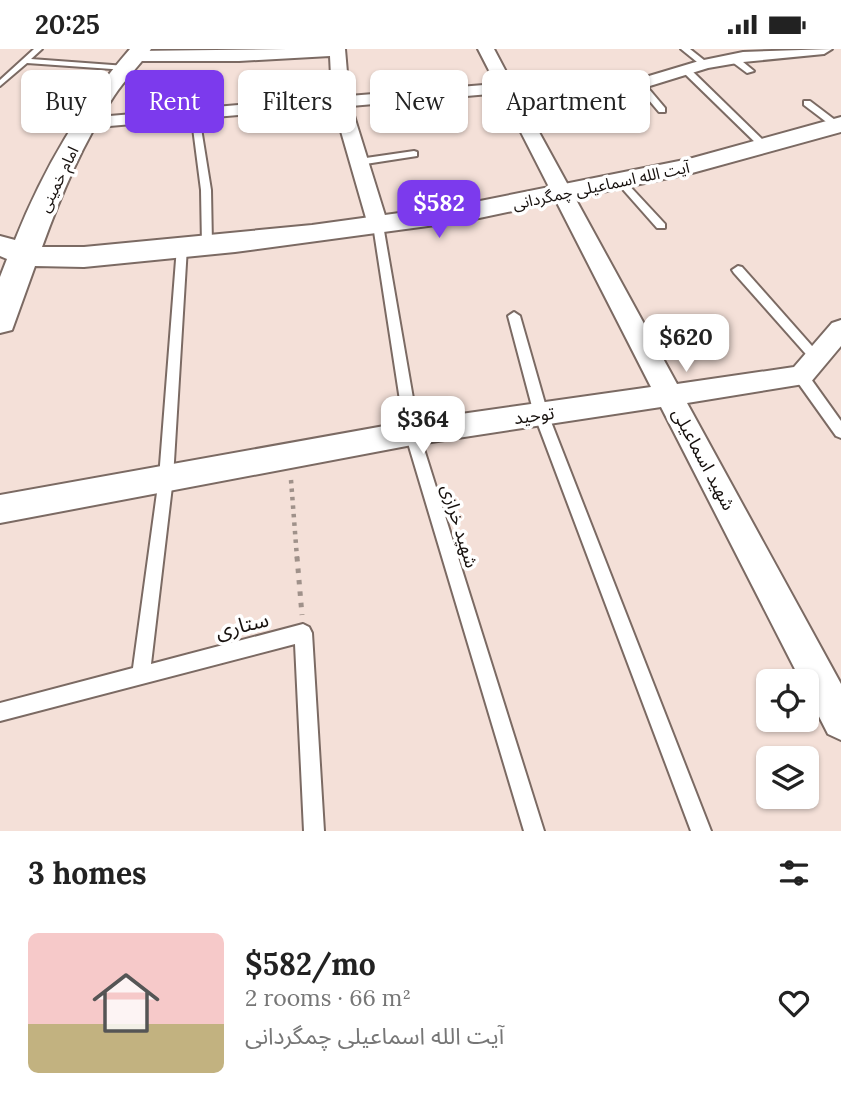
<!DOCTYPE html>
<meta charset="utf-8">
<style>
:root{--surface:#fff;--page:#f2f2f2;--text:#222;--muted:#767676;--line:#e0e0e0;--accent:#7c3aed}
body{margin:0;font-family:Lora,"Noto Sans Arabic",serif;background:var(--page);color:var(--text);height:100vh;display:flex;flex-direction:column;font-size:26px;white-space:nowrap}
*{box-sizing:border-box;margin:0}
p{font-size:23px;color:var(--muted)}
.icon{flex:none;width:38px;height:38px;fill:none;stroke:currentColor;stroke-width:2;stroke-linecap:round;stroke-linejoin:round}
.map{position:relative;height:782px;overflow:hidden}
.side{display:flex;flex-direction:column;background:var(--surface);flex:1}
.side>*{flex:none}
.top-card{position:absolute;left:21px;top:21px;width:800px;height:63px;display:flex;gap:14px}
.tools{position:absolute;left:756px;top:620px;display:grid;gap:14px}
.tools a{display:grid;place-items:center;width:63px;height:63px;border-radius:10px;background:var(--surface);box-shadow:0 2px 5px #0004;font-size:35px}
.price{position:absolute;translate:-50% -60px;padding:0 16px;border-radius:14px;background:#fff;color:#222;font-size:23px;line-height:46px;filter:drop-shadow(0 2px 4px #0008)}
.price::after{content:'';position:absolute;left:50%;top:42px;width:21px;height:16px;margin-left:-10px;background:inherit;clip-path:polygon(0 0,100% 0,50% 100%)}
.price.active{background:var(--accent);color:#fff}
ul{padding:0;list-style:none}
li{display:flex;align-items:center;gap:21px;height:175px;padding:0 28px}
li+li{border-top:2px solid var(--line)}
li span{display:grid;place-items:center;flex:none;width:196px;height:140px;border-radius:10px;color:#555}
li>.icon{margin-inline-start:auto}
span .icon{width:84px;height:84px;fill:#fffc;stroke-width:1}
li b{font-size:30px}
h2{display:flex;justify-content:space-between;align-items:center;height:84px;padding:0 28px;font-size:30px}
.chip{padding:0 24px;border-radius:10px;background:var(--surface);box-shadow:0 2px 5px #0004;font-size:24px;line-height:63px}
.chip.active{background:var(--accent);color:#fff}
.status{display:flex;justify-content:space-between;align-items:center;height:49px;padding:0 35px;background:var(--surface);direction:ltr}
.status svg{height:19px;fill:currentColor}
.map>svg:first-child{display:block}
.lines{fill:none;stroke-linecap:round;stroke-linejoin:round}
.service-casing{stroke:#7b6a63;stroke-width:4}
.minor-casing{stroke:#7b6a63;stroke-width:4}
.secondary-casing{stroke:#7b6a63;stroke-width:4}
.path-far1{stroke:#9f918a;stroke-width:4.5;stroke-dasharray:3.5 5;stroke-linecap:butt}
.path{stroke:#9f918a;stroke-width:5;stroke-dasharray:4.5 7;stroke-linecap:butt}
.service{fill:#fff;fill-rule:evenodd}
.minor{fill:#fff;fill-rule:evenodd}
.secondary{fill:#fff;fill-rule:evenodd}
.labels{text-anchor:middle;dominant-baseline:central;stroke-width:7;stroke-linejoin:round;paint-order:stroke}
.far-street-label{font-size:16px;fill:#16100d;stroke:#fff}
.street-label{font-size:18px;fill:#16100d;stroke:#fff}
.near-street-label{font-size:21px;fill:#16100d;stroke:#fff}
</style>
<div class="status"><b>20:25</b><svg viewBox="0 0 49 12"><path d="M0 12V9h3v3zM5 12V6h3v6zM10 12V3h3v9zM15 12V0h3v12zM26 1h20v11H26zM47 4h2v5h-2z"/></svg></div>
<div class="map">
<svg width="841" height="782" viewBox="0 0 841 782">
<rect width="100%" height="100%" fill="#f4e0d8"/>
<g class="lines">
<defs>
<g id="service">
<path d="M34,0H42L31,10L126,17L130,19L126,21L27,14L0,37V31Z"/>
<path d="M681,0H690L709,15L702,17Z"/>
<path d="M731,8H737L754,22L747,24L731,12Z"/>
<path d="M683,19H689L768,96V100H762L683,23Z"/>
<path d="M637,33H643L665,59V63H659L637,37Z"/>
<path d="M264,44L271,46V60L267,63L263,60Z"/>
<path d="M193,50L197,53L195,66L191,69L187,66L189,53Z"/>
<path d="M804,52H810L839,74V78H833L804,56Z"/>
<path d="M206,62L210,65L201,79L211,141L212,196L207,200L202,196L201,141L193,79L203,63Z"/>
<path d="M414,102L417,103V107L359,116L354,113L359,110Z"/>
<path d="M619,132H625L665,175V179H657L619,136Z"/>
<path d="M378,173L383,176L419,384L544,782H524L405,384L373,176Z"/>
<path d="M182,194L187,198L173,429L151,615L303,575L309,578L312,584L324,782H304L295,595L0,672V654L133,619L159,429L177,198Z"/>
<path d="M738,217L742,218L820,306L822,309L820,312H812L734,224L732,221Z"/>
<path d="M514,263L520,267L548,365L711,782H691L534,365L508,267Z"/>
<path d="M801,322L806,323L841,372V389L836,387L796,331L795,327L796,323Z"/>
</g>
<path id="minor" d="M287,0H345L349,47L496,35L478,0H494L512,34L639,30L699,12L743,3L832,0L824,5L743,13L708,19L640,40L517,43L677,335L794,318L832,274L841,271V297L810,334L687,354L841,635V691L828,685L807,644V632H801L661,358L412,396L0,474V446L412,372L651,338L501,44L351,57L388,176L385,181H371L368,176L334,58L86,79L77,74L86,69L332,48L330,7L239,12H135L127,7L135,2Z"/>
<path id="secondary" d="M130,0H151C140,16 125,30 114,47C83,93 61,146 42,198H84L312,176L465,155L689,110L841,68V83L692,124L465,172L235,203L84,218L35,217L12,281L0,284V228L7,210L0,207V187L15,191C43,121 80,57 130,0Z"/>
</defs>
<use href="#service" class="service-casing"/>
<use href="#minor" class="minor-casing"/>
<use href="#secondary" class="secondary-casing"/>
<path class="path-far1" d="M291,431L297,509"/>
<path class="path" d="M297,508L302,566"/>
<use href="#service" class="service"/>
<use href="#minor" class="minor"/>
<use href="#secondary" class="secondary"/>
</g>
<g class="labels">
<g class="far-street-label">
<text transform="translate(58 130) rotate(-64)">امام خمینی</text>
<text transform="translate(601 136) rotate(-12)">آیت الله اسماعیلی چمگردانی</text>
</g>
<g class="street-label">
<text transform="translate(534 366) rotate(-8)">توحید</text>
<text transform="translate(704 410) rotate(62)">شهید اسماعیلی</text>
<text transform="translate(460 477) rotate(73)">شهید خرازی</text>
</g>
<g class="near-street-label">
<text transform="translate(242 576) rotate(-14)">ستاری</text>
</g>
</g>
</svg>
<div class="tools">
<a><svg class="icon" aria-label="locate" viewBox="0 0 24 24"><circle cx="12" cy="12" r="6"/><path d="M12 2v4M12 18v4M2 12h4M18 12h4"/></svg></a>
<a><svg class="icon" aria-label="layers" viewBox="0 0 24 24"><path d="M12 4l9 5-9 5-9-5zM3 14l9 5 9-5"/></svg></a>
</div>
<b class="price active" style="left:439px;top:191px">$582</b>
<b class="price" style="left:686px;top:325px">$620</b>
<b class="price" style="left:423px;top:407px">$364</b>
<div class="top-card">
<a class="chip">Buy</a>
<a class="chip active">Rent</a>
<a class="chip">Filters</a>
<a class="chip">New</a>
<a class="chip">Apartment</a>
</div>
</div>
<section class="side">
<h2>3 homes<svg class="icon" aria-label="filters" viewBox="0 0 24 24"><path d="M4 7h16M4 17h16"/><circle cx="9" cy="7" r="2"/><circle cx="15" cy="17" r="2"/></svg></h2>
<ul>
<li><span style="background:linear-gradient(#f6c9c9 65%,#c2b280 0)"><svg class="icon" aria-label="home" viewBox="0 0 24 24"><path d="M3 11l9-7 9 7M6 9v11h12V9"/></svg></span><div><b>$582/mo</b><p>2 rooms · 66 m²</p><p>آیت الله اسماعیلی چمگردانی</p></div><svg class="icon" aria-label="heart" viewBox="0 0 24 24"><path d="M12 20l-8-8c-3-5 5-10 8-4 3-6 11-1 8 4z"/></svg></li>
</ul>
</section>
